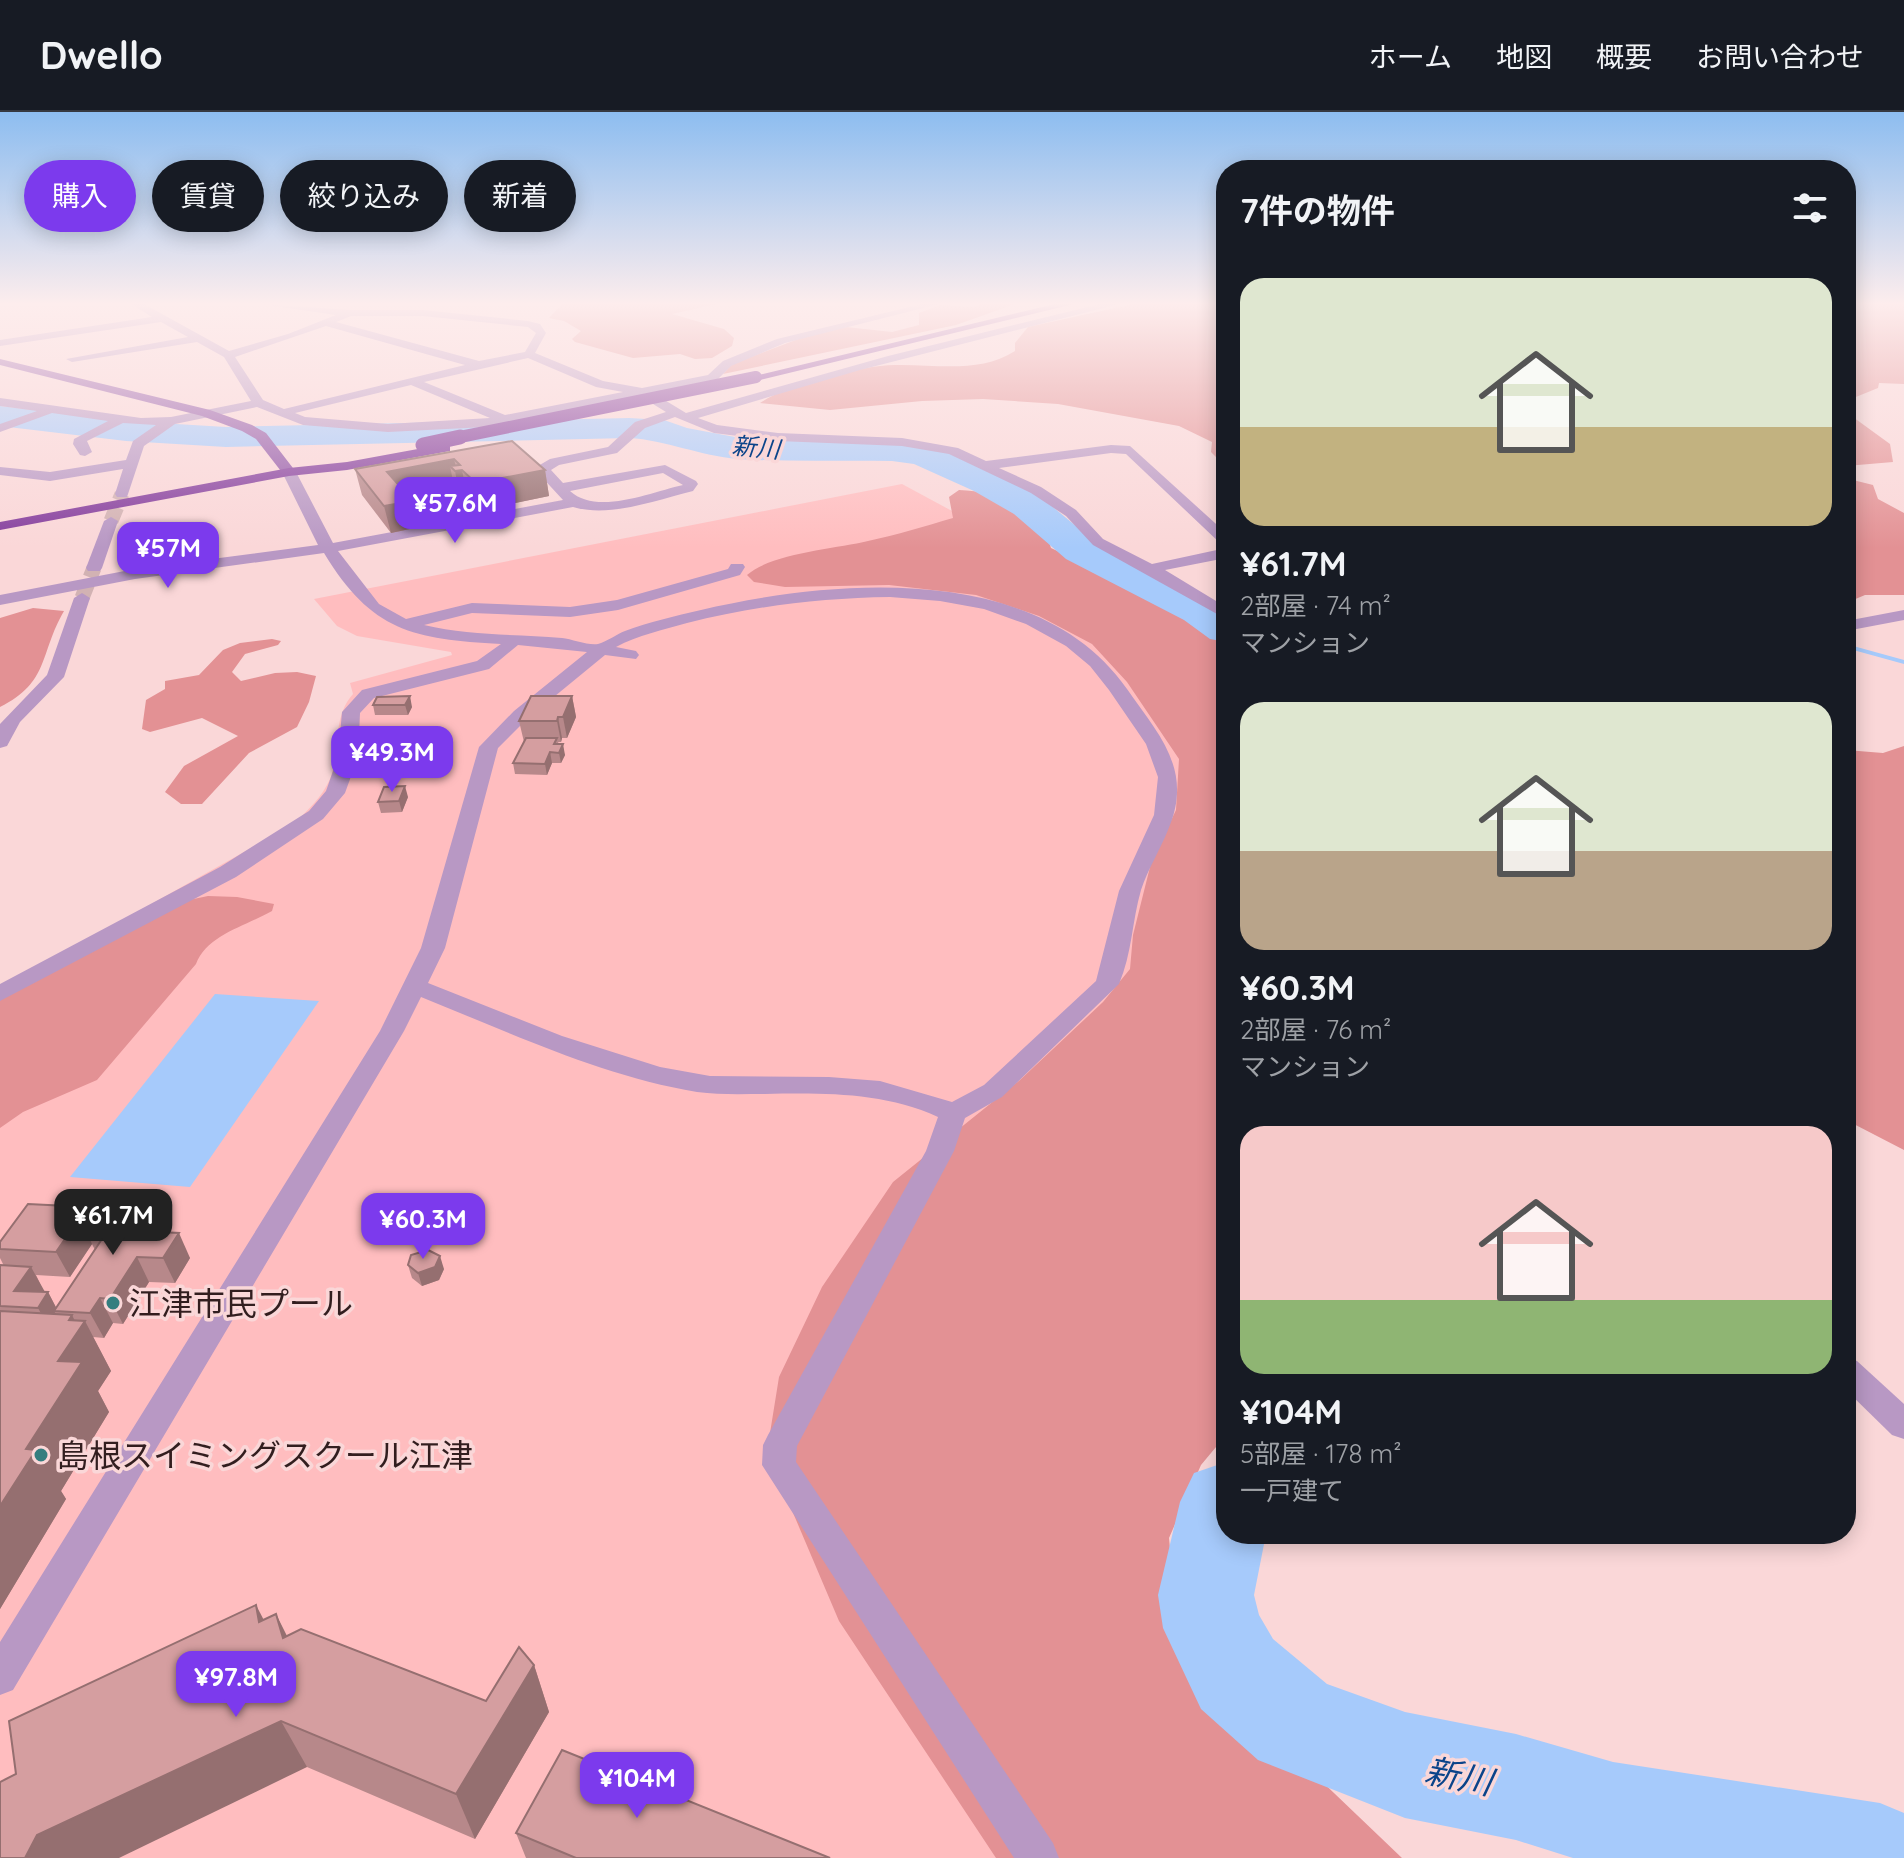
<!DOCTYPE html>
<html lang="ja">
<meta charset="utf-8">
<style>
:root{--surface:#171b24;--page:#242831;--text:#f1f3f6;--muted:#9ea1a6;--line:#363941;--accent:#7c3aed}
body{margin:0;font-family:Quicksand,"Noto Sans JP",sans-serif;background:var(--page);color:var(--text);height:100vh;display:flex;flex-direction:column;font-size:30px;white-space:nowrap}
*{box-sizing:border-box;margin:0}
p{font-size:26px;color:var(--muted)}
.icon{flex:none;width:44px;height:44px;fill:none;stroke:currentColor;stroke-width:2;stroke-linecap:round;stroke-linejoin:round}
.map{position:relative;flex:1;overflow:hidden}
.panel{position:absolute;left:1216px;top:48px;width:640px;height:1384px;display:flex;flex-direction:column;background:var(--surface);border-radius:32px;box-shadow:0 4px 20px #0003}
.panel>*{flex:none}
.banner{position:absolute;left:24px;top:48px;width:760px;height:72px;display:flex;gap:16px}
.price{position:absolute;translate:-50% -68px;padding:0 18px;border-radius:16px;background:var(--accent);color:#fff;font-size:26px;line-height:52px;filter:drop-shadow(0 2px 4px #0008)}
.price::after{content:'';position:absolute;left:50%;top:48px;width:24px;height:18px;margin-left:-12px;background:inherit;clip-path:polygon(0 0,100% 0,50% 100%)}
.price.on{background:#222;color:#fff}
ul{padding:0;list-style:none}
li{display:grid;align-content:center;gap:16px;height:424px;padding:0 24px}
li span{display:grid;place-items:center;height:248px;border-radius:24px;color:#555}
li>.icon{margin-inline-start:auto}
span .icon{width:144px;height:144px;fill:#fffc;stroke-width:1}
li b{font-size:34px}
h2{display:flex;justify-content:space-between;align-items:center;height:96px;padding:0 24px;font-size:34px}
.tag{padding:0 28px;border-radius:36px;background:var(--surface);box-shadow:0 4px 20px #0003;font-size:28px;line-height:72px}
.tag.on{background:var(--accent);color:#fff}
header{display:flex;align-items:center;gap:48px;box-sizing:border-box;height:112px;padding:0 40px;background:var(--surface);border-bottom:2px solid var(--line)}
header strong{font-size:38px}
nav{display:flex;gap:44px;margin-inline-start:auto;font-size:28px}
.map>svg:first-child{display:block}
.green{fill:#ffbdbf}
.forest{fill:#e39194}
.water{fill:#a6cafb}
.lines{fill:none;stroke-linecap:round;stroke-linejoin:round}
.stream{fill:#a6cafb;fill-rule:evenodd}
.river{fill:#a6cafb;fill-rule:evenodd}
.minor-tunnel{stroke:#d2b2b3;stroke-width:15;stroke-dasharray:15 7;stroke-linecap:butt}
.minor{fill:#b898c4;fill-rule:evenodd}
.major{fill:#9358a8;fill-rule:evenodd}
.highway{fill:#853e9d;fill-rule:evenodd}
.highway-bridge-far1{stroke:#853e9d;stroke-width:12}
.highway-bridge{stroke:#853e9d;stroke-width:15}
.wall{fill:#b7888a;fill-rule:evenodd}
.shaded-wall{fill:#956f70}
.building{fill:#d59ea0;stroke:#956f70;stroke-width:2}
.poi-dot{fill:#347e7f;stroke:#fad7d8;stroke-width:3}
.labels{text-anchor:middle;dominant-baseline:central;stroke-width:7;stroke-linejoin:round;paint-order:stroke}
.far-water-label{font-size:24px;font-style:italic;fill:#0b448a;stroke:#fad7d8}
.near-poi-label{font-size:32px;fill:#321e1f;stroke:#fad7d8;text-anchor:start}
.near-water-label{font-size:34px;font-style:italic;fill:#0b448a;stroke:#fad7d8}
</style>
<header>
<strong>Dwello</strong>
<nav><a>ホーム</a><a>地図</a><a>概要</a><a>お問い合わせ</a></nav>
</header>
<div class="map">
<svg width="1904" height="1746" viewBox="0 0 1904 1746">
<rect width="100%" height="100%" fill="#fad7d8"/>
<path class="green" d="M902,372L965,406L1065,495L1188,632L1120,1746H0V891L39,855L294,712C308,698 322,685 330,667C341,638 332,605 353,582L350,571L452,543L451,540L357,524L337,514L314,487Z"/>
<g class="forest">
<path d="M562,192H717L672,202L724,217L734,226L732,234L712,246L695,247L680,242L633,246L575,230L572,227L581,219L564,209L549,206Z"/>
<path d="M981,192H1015L956,213L723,262L732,252L814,221L846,215L892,220L919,213V201L940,193L975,195Z"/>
<path d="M1133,192H1226V355L1211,340L1212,330L1179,314L1058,292L983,287L922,289L830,298L760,291C790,271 858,254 895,253C936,252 979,262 1015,239V231L1028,215Z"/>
<path d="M1846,192H1904V272L1879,271L1878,276L1846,289Z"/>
<path d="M1846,300L1890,332L1893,350L1846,354Z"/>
<path d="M1846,362L1853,368L1873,373L1878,387L1904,401V483H1865L1846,491Z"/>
<path d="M959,378C997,379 1040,395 1051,436L1177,495L1226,524V1323L1201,1353L1169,1426L1176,1500L1222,1574L1402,1746H996L839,1509L788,1389L770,1321L779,1265L822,1175L893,1070L1020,968L1103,890L1130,857L1133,823L1151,751L1176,698L1179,647L1127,570L1092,532L1039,504L976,483L889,473L785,475L754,470L747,463C772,441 835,437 868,429C897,423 925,414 953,406L949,385Z"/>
<path d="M33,496L64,499C39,542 50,570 0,595V506Z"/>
<path d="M272,527L281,529L278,533L245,542L232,560L241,569L275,561L297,560L316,564L309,590L297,615L249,641L202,692H181L165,680L184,654L238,624L202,606L150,620L142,617L146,588L165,577V569L199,563L223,538L240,531Z"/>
<path d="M1904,634V1038L1846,1008V638L1883,641Z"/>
<path d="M208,784L237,785L274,792L272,799C246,814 207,823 196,852L97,968L23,1000L0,1016V885L184,789Z"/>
</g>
<path class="water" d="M215,882L319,889L190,1075L70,1065Z"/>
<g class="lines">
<path class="stream" d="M1846,532L1904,548V552L1846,536Z"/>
<g class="river">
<path d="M0,294L126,309L226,315L629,306L664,308L687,316L735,325L892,327L936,335L1000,363L1042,386L1094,429L1216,490L1226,497V530L1210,527L1184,508L1066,447L1014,402L974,379L914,352L892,349C841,348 789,350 738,347C700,344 666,328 629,326L226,335L126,329L0,314Z"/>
<path d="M1226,1350V1422H1266L1254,1483L1259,1503L1273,1527L1327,1572L1405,1600L1516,1622L1613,1650L1880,1691L1904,1701V1746H1573L1516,1728L1405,1706L1258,1648L1201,1597L1163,1516L1158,1483L1180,1390L1194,1361Z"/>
</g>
<g class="minor-tunnel">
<path d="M111,409L122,382"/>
<path d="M82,486L94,456"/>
</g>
<g class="minor">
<path d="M131,192H144L229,239L288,222L336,203L261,192L350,198H423L528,209L540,212L546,221L535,241L603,269L642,276L708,263L723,249L777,227L922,192H939L785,231L731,254L716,269L653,281L686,301L888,244L1100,192H1119L860,258L698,306L717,313L778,321L902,326L958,336L986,349L1111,333L1130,334L1226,421V434L1221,432L1126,342L1111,341L999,356L1041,375L1076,398L1103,427L1152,452L1226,436V446L1165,458L1226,495V507L1093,433L1066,404L1031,381L949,342L902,334L778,329L714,321L675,305L645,316L617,341L559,353L551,358L563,371L665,353L696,369L698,372L693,379C656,388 610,406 573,395L338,439L379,492L406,507L472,491L570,495L617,488L728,457L731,452H743L745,455L740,463L618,498L570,505L472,501L424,513C469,524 516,522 562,526C572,527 589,534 598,532C606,530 617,522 625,519C649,510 675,504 701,498C833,467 1038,449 1127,577C1159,623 1194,658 1168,718C1160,738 1148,757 1141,778C1132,809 1132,842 1119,872L1002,985L965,1006L954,1039L797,1334L796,1350L1053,1731L1059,1746H1014L762,1353L763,1333L768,1323L926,1039L938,1005C883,980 824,981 765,982C743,982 719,983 697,980C601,964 511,921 421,885L404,919L13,1578L0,1583V1530L380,919L421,836L479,635L514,599L587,540L518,533L489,557L374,586L360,601L358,645L345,681L323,707L236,765L0,889V872L220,755L309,699L326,679L338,645L342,600L362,578L477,549L501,532C413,527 372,520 324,441L135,467L0,493V483L135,457L318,433L282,360L289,356L296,360L333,431L563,388L539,362L538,354L550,347L608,335L635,310L666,300L640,284L486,315L388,320L303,313L257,295L175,312L144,334L127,385H117L115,382L123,357L50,369L0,363V355L50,360L126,348L133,329L156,313L123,311L87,329L92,340L85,344L80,343L73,332L74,327L108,309L52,301L0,320V312L37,299L0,294V286L141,306L171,305L251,289L224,245L197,230L72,250L66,247L188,225L161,210L0,234V228L152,205ZM351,204H423L528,215L536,221L525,240L479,249L336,210ZM326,214L465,253L284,297L263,288L235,245ZM528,246L596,275L623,280L505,303L424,270ZM411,273L490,306L388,312L305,305L295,301ZM663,361L683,373C651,380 597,404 570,379ZM890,485L940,489L984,497L1026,512L1066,534L1090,554L1109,578L1146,632L1158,665L1154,703L1119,779L1096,869L984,973L952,990L880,969L829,965L710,964L660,955L562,924L428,871L445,836L498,636L527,607L605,543L636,547L639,543L636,539L616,535C638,523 663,518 687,511C754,494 821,486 890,485Z"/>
<path d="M111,405L118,409L102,456L100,459H88L86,456L104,409Z"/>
<path d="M82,481L90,486L64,565L20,610L7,634L0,636V612L47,563L74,486Z"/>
<path d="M1904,498V508L1846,519V509Z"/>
<path d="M1846,1245L1857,1249L1904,1292V1327L1892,1323L1846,1278Z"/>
</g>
<path class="major" d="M0,247L210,298L252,313L266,321L296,360L284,363L256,327L242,319L202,304L0,253Z"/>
<g class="highway">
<path d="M1055,192H1074L756,269L750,265Z"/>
<path d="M445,332L450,333V339L347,358L289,364L0,418V410L289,356L347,350Z"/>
</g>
<path class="highway-bridge-far1" d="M450,327L756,265"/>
<path class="highway-bridge" d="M423,333L460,325"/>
</g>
<g class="wall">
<path d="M512,329L545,358L549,384L481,398L467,383L460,385L456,380L454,374L408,383L413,389L419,415L391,421L362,383L355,357Z"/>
<path d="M572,584L576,605L567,626H562L561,630H558L565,643L561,651H552L547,663L515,662L513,651L524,630L519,609Z"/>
<path d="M377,585L412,595L408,603H375L373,593Z"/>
<path d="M408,685L402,700L381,701L378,690Z"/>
<path d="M92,1105L162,1120L190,1146L175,1171L149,1170L123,1212L113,1211L104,1226L93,1225L111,1259L98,1279L109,1300L61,1379L66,1387L0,1497V1153L4,1154L0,1146V1130ZM92,1132L95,1138L56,1196L48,1180H44L36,1163L70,1165Z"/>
<path d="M408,1153L444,1157L439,1168L422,1174L412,1166Z"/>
<path d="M276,1502L286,1524L486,1589L534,1553L549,1600L475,1727L307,1655L16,1662L263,1508Z"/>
<path d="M516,1721L830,1746H526Z"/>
</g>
<g class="shaded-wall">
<path d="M454,347L457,359L462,358L467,383L460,385L455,359L450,354L454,374L393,385L387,360Z"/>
<path d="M545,358L549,384L481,398L476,371Z"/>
<path d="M413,389L419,415L391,421L384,394Z"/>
<path d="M410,584L412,595L408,603L405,593Z"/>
<path d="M572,584L576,605L567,626L563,605Z"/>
<path d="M558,605L562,626L561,630L557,609Z"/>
<path d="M563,632L565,643L561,651L559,641Z"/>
<path d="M550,640L552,651L547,663L545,652Z"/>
<path d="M405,674L408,685L402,700L399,689Z"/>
<path d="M87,1095L99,1118L85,1117L92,1132L70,1165L56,1140Z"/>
<path d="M152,1099L164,1124L138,1119Z"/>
<path d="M179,1121L190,1146L175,1171L163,1146Z"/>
<path d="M440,1144L444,1157L439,1168L422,1174L418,1161Z"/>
<path d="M137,1145L149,1170L123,1212L110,1187Z"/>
<path d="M31,1155L45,1180L34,1196L14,1179Z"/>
<path d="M48,1180L58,1199H54L60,1209L52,1221L38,1196Z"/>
<path d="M100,1186L113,1211L104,1226L90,1201Z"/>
<path d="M72,1203L79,1217L85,1209L111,1259L98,1279L109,1300L61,1379L66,1387L0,1497V1394L58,1249L69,1208Z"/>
<path d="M256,1493L281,1541L259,1510Z"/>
<path d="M276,1502L300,1550L283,1526Z"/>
<path d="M534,1553L549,1600L475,1727L456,1682Z"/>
<path d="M281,1609L307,1655L119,1746H25L37,1723Z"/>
</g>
<g class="building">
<path d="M512,329L545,358L476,371L462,358L455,359L450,354L460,353L454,347L387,360L413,389L384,394L355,357Z"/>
<path d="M410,584L405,593H373L377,585Z"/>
<path d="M531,584H572L563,605H558L557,609H519Z"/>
<path d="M526,626H557L554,632H563L559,641L550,640L545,652L513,651Z"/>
<path d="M405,674L399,689L378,690L384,675Z"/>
<path d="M28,1092L87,1095L56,1140L0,1137V1130Z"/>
<path d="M98,1097L152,1099L138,1119L179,1121L163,1146L137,1145L110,1187L100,1186L90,1201L54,1199L108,1118L85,1117Z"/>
<path d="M428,1138L440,1144L435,1155L418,1161L408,1153L411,1143Z"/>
<path d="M0,1153L31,1155L14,1179L48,1180L38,1196L0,1194Z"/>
<path d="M0,1199L72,1203L69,1208L85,1209L58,1249L82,1250L26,1337L36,1338L0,1394Z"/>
<path d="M256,1493L259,1510L276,1502L283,1526L301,1517L486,1589L519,1535L534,1553L456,1682L281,1609L37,1723L25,1746H0V1670L16,1662L9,1609Z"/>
<path d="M562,1638L830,1746H576L516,1721Z"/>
</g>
<linearGradient id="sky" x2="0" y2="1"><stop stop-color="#8dbdf0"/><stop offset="0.44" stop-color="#fdeded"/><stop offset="1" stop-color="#fdeded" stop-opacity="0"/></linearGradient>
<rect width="1904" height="436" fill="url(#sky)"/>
<g class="poi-dot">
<circle cx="113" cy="1191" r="8"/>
<circle cx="41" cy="1343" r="8"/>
</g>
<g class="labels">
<g class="far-water-label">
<text transform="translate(756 335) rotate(5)">新川</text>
</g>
<g class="near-poi-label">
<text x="129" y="1191">江津市民プール</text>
<text x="57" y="1343">島根スイミングスクール江津</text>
</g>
<g class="near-water-label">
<text transform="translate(1459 1664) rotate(11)">新川</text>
</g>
</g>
</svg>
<b class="price" style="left:455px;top:433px">¥57.6M</b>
<b class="price" style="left:168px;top:478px">¥57M</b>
<b class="price" style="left:392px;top:682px">¥49.3M</b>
<b class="price on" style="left:113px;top:1145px">¥61.7M</b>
<b class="price" style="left:423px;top:1149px">¥60.3M</b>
<b class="price" style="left:236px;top:1607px">¥97.8M</b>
<b class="price" style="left:637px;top:1708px">¥104M</b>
<div class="banner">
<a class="tag on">購入</a>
<a class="tag">賃貸</a>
<a class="tag">絞り込み</a>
<a class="tag">新着</a>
</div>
<section class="panel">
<h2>7件の物件<svg class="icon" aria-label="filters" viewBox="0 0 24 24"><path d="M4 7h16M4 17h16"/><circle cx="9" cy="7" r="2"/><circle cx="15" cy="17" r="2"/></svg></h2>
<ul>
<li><span style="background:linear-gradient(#dfe7d0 60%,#c2b280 0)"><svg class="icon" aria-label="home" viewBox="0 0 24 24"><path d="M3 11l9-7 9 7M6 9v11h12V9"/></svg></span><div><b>¥61.7M</b><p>2部屋 · 74 m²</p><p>マンション</p></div></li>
<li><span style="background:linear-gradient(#dfe7d0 60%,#b9a48a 0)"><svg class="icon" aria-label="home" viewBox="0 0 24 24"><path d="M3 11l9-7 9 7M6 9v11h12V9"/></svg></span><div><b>¥60.3M</b><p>2部屋 · 76 m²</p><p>マンション</p></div></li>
<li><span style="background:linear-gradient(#f6c9c9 70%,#8fb573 0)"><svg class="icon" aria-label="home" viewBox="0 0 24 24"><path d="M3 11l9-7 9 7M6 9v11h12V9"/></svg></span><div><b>¥104M</b><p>5部屋 · 178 m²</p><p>一戸建て</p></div></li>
</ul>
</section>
</div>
